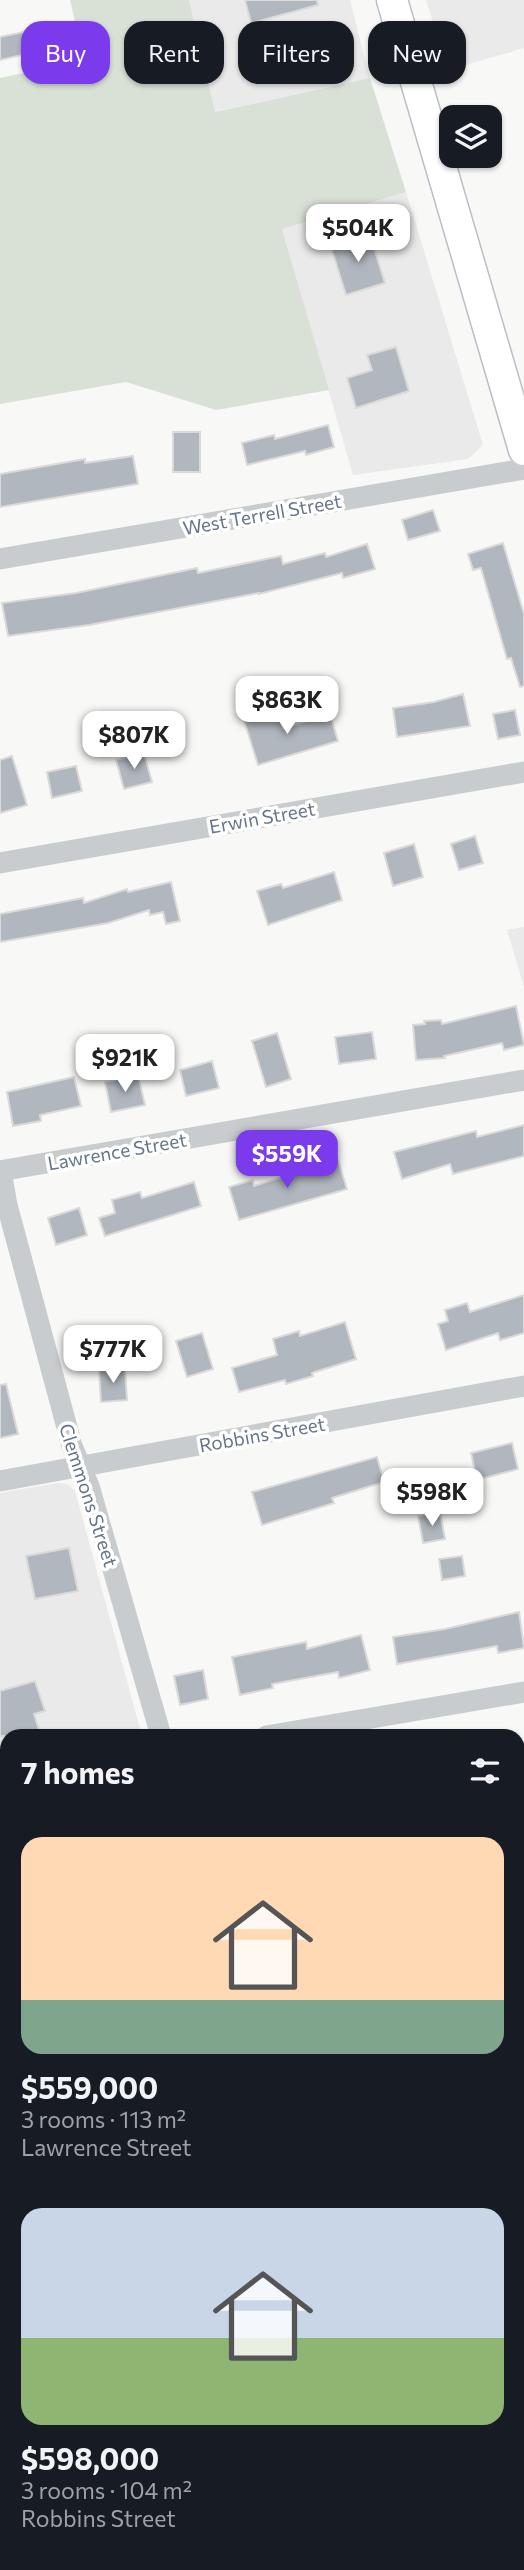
<!DOCTYPE html>
<meta charset="utf-8">
<style>
:root{--surface:#171b24;--page:#20242c;--text:#f1f3f6;--muted:#9ea1a6;--accent:#7c3aed}
body{margin:0;font-family:Commissioner,sans-serif;background:var(--page);color:var(--text);height:100vh;display:flex;flex-direction:column;font-size:26px;white-space:nowrap}
*{box-sizing:border-box;margin:0}
p{font-size:23px;color:var(--muted)}
.icon{flex:none;width:38px;height:38px;fill:none;stroke:currentColor;stroke-width:2;stroke-linecap:round;stroke-linejoin:round}
.map{position:relative;flex:1;overflow:hidden}
.details{position:absolute;left:0px;top:1729px;width:525px;height:842px;display:flex;flex-direction:column;background:var(--surface);border-radius:21px 21px 0 0;box-shadow:0 2px 5px #0004}
.details>*{flex:none}
.hud{position:absolute;left:21px;top:21px;width:483px;height:63px;display:flex;gap:14px}
.tools{position:absolute;left:439px;top:105px;display:grid;gap:14px}
.tools a{display:grid;place-items:center;width:63px;height:63px;border-radius:14px;background:var(--surface);box-shadow:0 2px 5px #0004;font-size:35px}
.price{position:absolute;translate:-50% -60px;padding:0 16px;border-radius:14px;background:#fff;color:#222;font-size:23px;line-height:46px;filter:drop-shadow(0 2px 4px #0008)}
.price::after{content:'';position:absolute;left:50%;top:42px;width:21px;height:16px;margin-left:-10px;background:inherit;clip-path:polygon(0 0,100% 0,50% 100%)}
.price.active{background:var(--accent);color:#fff}
ul{padding:0;list-style:none}
li{display:grid;align-content:center;gap:14px;height:371px;padding:0 21px}
li span{display:grid;place-items:center;height:217px;border-radius:21px;color:#555}
li>.icon{margin-inline-start:auto}
span .icon{width:126px;height:126px;fill:#fffc;stroke-width:1}
li b{font-size:30px}
h2{display:flex;justify-content:space-between;align-items:center;height:84px;padding:0 21px;font-size:30px}
.pill{padding:0 24px;border-radius:21px;background:var(--surface);box-shadow:0 2px 5px #0004;font-size:24px;line-height:63px}
.pill.active{background:var(--accent);color:#fff}
.map>svg:first-child{display:block}
.built{fill:#e9eae9}
.green{fill:#d9e1d6}
.building{fill:#b0b7be;stroke:#dadad8;stroke-width:2}
.lines{fill:none;stroke-linecap:round;stroke-linejoin:round}
.secondary-casing{stroke:#babfc4;stroke-width:33}
.minor{stroke:#c8cccf;stroke-width:21}
.secondary{stroke:#fff;stroke-width:30}
.labels{text-anchor:middle;dominant-baseline:central;stroke-width:7;stroke-linejoin:round;paint-order:stroke}
.street-label{font-size:19px;fill:#657689;stroke:#fff}
</style>
<div class="map">
<svg width="524" height="2570" viewBox="0 0 524 2570">
<rect width="100%" height="100%" fill="#f8f9f6"/>
<g class="built">
<path d="M189,0H350L370,78L214,112Z"/>
<path d="M426,0H524V48L448,70Z"/>
<path d="M406,192L483,445L468,459L353,475L282,229Z"/>
<path d="M524,927V987L507,930Z"/>
<path d="M57,1483L67,1484L75,1491L142,1736H7V1782L0,1784V1493Z"/>
<path d="M7,1819V2072L0,2074V1821Z"/>
<path d="M524,1849V2570H0V2111L7,2109V2564H518V1850Z"/>
</g>
<path class="green" d="M70,0H189L215,112L370,78L406,192L282,229L329,390L216,410L126,382L0,404V78L84,60Z"/>
<g class="building">
<path d="M245,0H317L318,5L251,23Z"/>
<path d="M47,27L52,48L0,60V37Z"/>
<path d="M369,232L385,283L346,295L330,244Z"/>
<path d="M396,347L409,391L356,408L347,378L372,370L367,355Z"/>
<path d="M328,425L334,447L306,455L305,451L247,465L242,443L274,435L275,439Z"/>
<rect x="173" y="432" width="27" height="40"/>
<path d="M133,456L138,484L0,507V474L85,459V463Z"/>
<path d="M433,510L440,531L408,540L402,520Z"/>
<path d="M503,543L524,614V686L520,687L511,658L507,659L481,568L473,570L468,554Z"/>
<path d="M367,544L375,569L343,578L342,573L259,594V593L89,625L8,636L2,603L76,593L197,568L198,573L281,556L283,564L325,553L326,557Z"/>
<path d="M463,694L470,726L397,737L393,708L434,702Z"/>
<path d="M277,710L283,728L330,714L338,741L258,765L244,720Z"/>
<path d="M515,710L520,735L498,739L493,714Z"/>
<path d="M144,753L152,782L124,789L116,760Z"/>
<path d="M12,756L27,805L0,813V760Z"/>
<path d="M76,766L82,791L52,798L47,772Z"/>
<path d="M475,836L483,863L459,870L451,844Z"/>
<path d="M414,844L423,877L393,886L384,853Z"/>
<path d="M334,872L342,900L268,925L257,891L281,884L283,888Z"/>
<path d="M171,882L180,921L166,924L163,912L150,915L149,910L108,923L0,942V914L83,898L84,903L127,889L128,892Z"/>
<path d="M516,1006L524,1045L504,1050L502,1043L444,1056L445,1058L416,1060L413,1025L425,1024L424,1021L441,1020L442,1024Z"/>
<path d="M372,1032L376,1059L339,1064L335,1037Z"/>
<path d="M277,1033L291,1079L266,1087L252,1041Z"/>
<path d="M212,1061L219,1088L186,1096L180,1070Z"/>
<path d="M138,1075L145,1105L111,1112L105,1082Z"/>
<path d="M74,1077L81,1106L40,1115L41,1121L13,1126L7,1092Z"/>
<path d="M524,1125V1156L453,1174L450,1164L402,1179L394,1152L476,1131L477,1137Z"/>
<path d="M338,1160L347,1189L239,1220L229,1187L253,1180L254,1186Z"/>
<path d="M194,1182L201,1206L105,1236L99,1218L115,1213L112,1200L140,1192L142,1198Z"/>
<path d="M79,1208L87,1235L56,1245L48,1218Z"/>
<path d="M524,1295V1333L500,1340L498,1333L446,1350L438,1324L448,1321L445,1310L467,1303L470,1312Z"/>
<path d="M345,1322L356,1359L312,1373L313,1376L286,1384L285,1380L239,1392L232,1368L277,1355L273,1339L299,1331L300,1336Z"/>
<path d="M202,1333L213,1369L187,1377L176,1341Z"/>
<path d="M125,1368L127,1400L101,1402L99,1370Z"/>
<path d="M6,1384L18,1434L0,1438V1385Z"/>
<path d="M512,1443L518,1469L477,1480L471,1453Z"/>
<path d="M377,1457L384,1482L332,1498L334,1503L262,1525L252,1492Z"/>
<path d="M440,1512L445,1539L423,1543L418,1516Z"/>
<path d="M69,1548L78,1591L35,1599L26,1556Z"/>
<path d="M462,1556L465,1576L442,1580L439,1559Z"/>
<path d="M519,1612L524,1648L498,1653L497,1646L397,1664L393,1637L445,1629Z"/>
<path d="M361,1635L370,1670L339,1678L338,1672L272,1684L273,1688L240,1695L232,1657L306,1642L307,1649Z"/>
<path d="M203,1670L208,1699L180,1705L174,1676Z"/>
<path d="M35,1681L45,1711L34,1714L41,1736H0V1691Z"/>
</g>
<g class="lines">
<defs>
<path id="secondary" d="M392,0L524,450"/>
</defs>
<use href="#secondary" class="secondary-casing"/>
<g class="minor">
<path d="M0,559L524,469"/>
<path d="M0,863L524,772"/>
<path d="M0,1171L524,1080"/>
<path d="M1,1171L7,1205L72,1446L89,1486L161,1736"/>
<path d="M0,1481L524,1386"/>
<path d="M266,1736L524,1692"/>
</g>
<use href="#secondary" class="secondary"/>
</g>
<g class="labels">
<g class="street-label">
<text transform="translate(262 514) rotate(-10)">West Terrell Street</text>
<text transform="translate(262 817) rotate(-10)">Erwin Street</text>
<text transform="translate(117 1151) rotate(-10)">Lawrence Street</text>
<text transform="translate(262 1434) rotate(-10)">Robbins Street</text>
<text transform="translate(89 1495) rotate(72)">Clemmons Street</text>
</g>
</g>
</svg>
<div class="tools">
<a><svg class="icon" aria-label="layers" viewBox="0 0 24 24"><path d="M12 4l9 5-9 5-9-5zM3 14l9 5 9-5"/></svg></a>
</div>
<b class="price" style="left:358px;top:264px">$504K</b>
<b class="price" style="left:287px;top:736px">$863K</b>
<b class="price" style="left:134px;top:771px">$807K</b>
<b class="price" style="left:125px;top:1094px">$921K</b>
<b class="price active" style="left:287px;top:1190px">$559K</b>
<b class="price" style="left:113px;top:1385px">$777K</b>
<b class="price" style="left:432px;top:1528px">$598K</b>
<div class="hud">
<a class="pill active">Buy</a>
<a class="pill">Rent</a>
<a class="pill">Filters</a>
<a class="pill">New</a>
</div>
<section class="details">
<h2>7 homes<svg class="icon" aria-label="filters" viewBox="0 0 24 24"><path d="M4 7h16M4 17h16"/><circle cx="9" cy="7" r="2"/><circle cx="15" cy="17" r="2"/></svg></h2>
<ul>
<li><span style="background:linear-gradient(#ffd9b3 75%,#7fa58c 0)"><svg class="icon" aria-label="home" viewBox="0 0 24 24"><path d="M3 11l9-7 9 7M6 9v11h12V9"/></svg></span><div><b>$559,000</b><p>3 rooms · 113 m²</p><p>Lawrence Street</p></div></li>
<li><span style="background:linear-gradient(#c9d6e8 60%,#8fb573 0)"><svg class="icon" aria-label="home" viewBox="0 0 24 24"><path d="M3 11l9-7 9 7M6 9v11h12V9"/></svg></span><div><b>$598,000</b><p>3 rooms · 104 m²</p><p>Robbins Street</p></div></li>
</ul>
</section>
</div>
